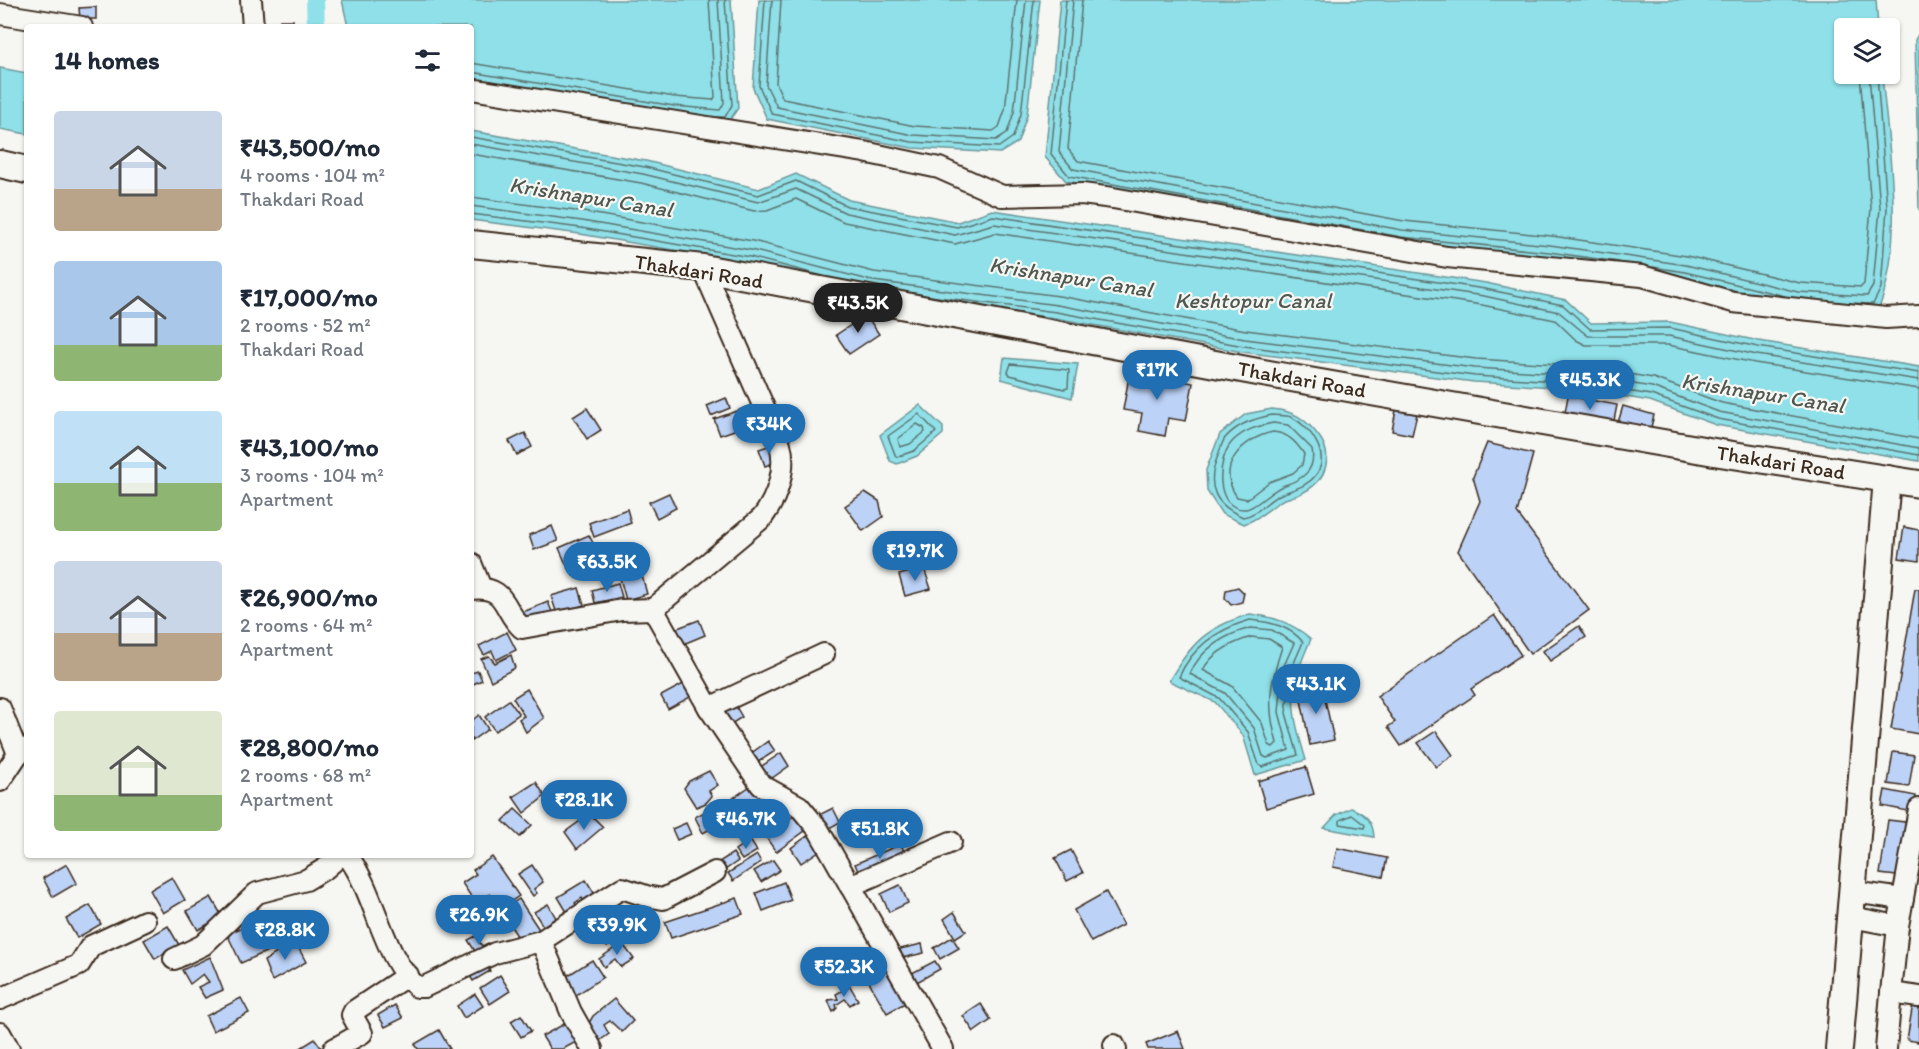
<!DOCTYPE html>
<meta charset="utf-8">
<style>
:root{--surface:#fff;--page:#f6f6f7;--text:#1f2937;--muted:#747a83;--accent:#1f6fb2}
body{margin:0;font-family:Itim,sans-serif;background:var(--page);color:var(--text);height:100vh;display:flex;flex-direction:column;font-size:22px;white-space:nowrap}
*{box-sizing:border-box;margin:0}
p{font-size:20px;color:var(--muted)}
.icon{flex:none;width:33px;height:33px;fill:none;stroke:currentColor;stroke-width:2;stroke-linecap:round;stroke-linejoin:round}
.map{position:relative;flex:1;overflow:hidden}
.drawer{position:absolute;left:24px;top:24px;width:450px;height:834px;display:flex;flex-direction:column;background:var(--surface);border-radius:6px;box-shadow:0 2px 4px #0004}
.drawer>*{flex:none}
.fabs{position:absolute;left:1834px;top:18px;display:grid;gap:12px}
.fabs a{display:grid;place-items:center;width:66px;height:66px;border-radius:6px;background:var(--surface);box-shadow:0 2px 4px #0004;font-size:30px}
.price{position:absolute;translate:-50% -51px;padding:0 14px;border-radius:21px;background:var(--accent);color:#fff;font-size:20px;line-height:39px;filter:drop-shadow(0 2px 3px #0008)}
.price::after{content:'';position:absolute;left:50%;top:36px;width:18px;height:14px;margin-left:-9px;background:inherit;clip-path:polygon(0 0,100% 0,50% 100%)}
.price.current{background:#222;color:#fff}
ul{padding:0;list-style:none}
li{display:flex;align-items:center;gap:18px;height:150px;padding:0 30px}
li span{display:grid;place-items:center;flex:none;width:168px;height:120px;border-radius:6px;color:#555}
li>.icon{margin-inline-start:auto}
span .icon{width:72px;height:72px;fill:#fffc;stroke-width:1}
li b{font-size:26px}
h2{display:flex;justify-content:space-between;align-items:center;height:72px;padding:0 30px;font-size:26px}
.map>svg:first-child{display:block}
.water{fill:#8fe0e9;stroke:#6d9798;stroke-width:1.5}
.lines{fill:none;stroke-linecap:round;stroke-linejoin:round}
.shore{stroke:#5d736f;stroke-width:1.5}
.canal{stroke:#8fe0e9;stroke-width:18}
.building{fill:#bcd2f7;stroke:#3b2a1e;stroke-width:1.5}
.minor-casing{stroke:#3b2a1e;stroke-width:24}
.tertiary-casing{stroke:#3b2a1e;stroke-width:30}
.minor{stroke:#f6f6f2;stroke-width:20}
.tertiary{stroke:#f6f6f2;stroke-width:26}
.labels{text-anchor:middle;dominant-baseline:central;stroke-width:4.5;stroke-linejoin:round;paint-order:stroke}
.street-label{font-size:21px;fill:#3b2a1e;stroke:#f6f6f2}
.water-label{font-size:22px;font-style:italic;fill:#505851;stroke:#f6f6f2}
</style>
<div class="map">
<svg width="1919" height="1049" viewBox="0 0 1919 1049">
<rect width="100%" height="100%" fill="#f6f6f2"/>
<filter id="ink" filterUnits="userSpaceOnUse"><feTurbulence type="fractalNoise" baseFrequency=".0167" numOctaves="2"/><feDisplacementMap in="SourceGraphic" scale="12" xChannelSelector="R" yChannelSelector="G"/><feConvolveMatrix kernelMatrix="1 2 1 2 8 2 1 2 1" color-interpolation-filters="sRGB"/></filter>
<g filter="url(#ink)">
<g class="water">
<path d="M342,0H731L738,108L727,124L471,85V27H348Z"/>
<path d="M759,0H1040L1027,115L1018,142L1000,153L912,148L767,119L753,88Z"/>
<path d="M1060,0H1876L1878,28H1845V74H1882C1888,147 1906,241 1878,311L1796,305L1683,278L1401,243L1066,181L1045,157Z"/>
<path d="M1919,33V210L1915,40Z"/>
<path d="M0,68L27,73V134L0,129Z"/>
<path d="M471,131L646,161L759,189L796,174L849,200L958,222L992,210L1486,283L1566,300L1591,323L1670,322L1759,341L1919,367V461L1716,425L1650,401L1572,388L1474,382L1243,352L1055,318L870,294L749,263L580,234L471,220Z"/>
<path d="M1004,358L1078,364L1072,398L1001,379Z"/>
<path d="M920,405L943,427V434L917,456L897,464L890,461L880,435Z"/>
<path d="M1272,409C1293,411 1305,418 1318,435C1334,455 1327,480 1304,492C1297,497 1286,497 1279,502C1266,511 1259,519 1244,524L1222,514L1207,491L1206,470L1220,434L1246,414Z"/>
<path d="M1250,614C1275,617 1292,623 1311,639C1287,692 1290,707 1306,760L1255,775L1243,735L1215,702L1169,681C1191,643 1207,627 1250,614Z"/>
<path d="M1351,808C1366,814 1373,821 1374,837L1324,828L1336,815Z"/>
</g>
<g class="lines">
<g class="shore">
<path d="M765,0L759,86L772,114L912,142L999,147L1013,137L1021,114L1034,0"/>
<path d="M772,0L766,85L777,107L913,135L996,140L1007,133L1014,112L1026,0"/>
<path d="M781,0L776,83L783,99L915,126L993,131L999,127L1005,110L1017,0"/>
<path d="M1066,0L1051,154L1069,176L1401,237L1549,252L1619,262"/>
<path d="M1073,0L1059,152L1073,169L1402,230L1550,245L1686,265L1798,292L1867,296L1873,286L1880,208L1869,74"/>
<path d="M1082,0L1068,149L1078,161L1404,221L1552,236L1687,256L1800,283L1861,287L1864,284L1871,208L1860,74"/>
<path d="M471,63L675,97L713,100L715,97L709,0"/>
<path d="M471,72L674,106L720,110L724,103L718,0"/>
<path d="M717,117H725L732,105L725,0"/>
<path d="M471,137L645,167L758,195L796,181L847,206L957,227L993,216L1485,289L1563,305L1590,329L1670,328L1758,347L1919,373"/>
<path d="M471,144L643,174L758,202L796,189L846,213L955,235L994,224L1484,296L1559,312L1588,336H1669L1757,355L1919,380"/>
<path d="M471,154L641,183L754,211L767,210L796,199L844,222L955,244L995,233L1482,305L1555,320L1576,340L1586,345H1668L1755,363L1919,389"/>
<path d="M471,197L583,212L753,241L874,272L1059,296L1246,330L1476,359L1574,365L1653,378L1722,403L1919,439"/>
<path d="M471,206L582,221L751,250L873,281L1057,305L1245,339L1475,368L1573,374L1652,387L1719,412L1919,448"/>
<path d="M471,214L581,228L750,257L823,276"/>
<path d="M1653,267L1685,272L1785,296"/>
<path d="M929,296L1056,312L1244,346L1475,376L1573,382L1651,395L1718,419L1919,455"/>
<path d="M1847,303L1873,304L1881,288L1887,208L1877,74"/>
<path d="M1011,364L1069,370L1068,388L1064,389L1010,375L1008,372Z"/>
<path d="M919,414L936,432L914,451L896,457L888,436Z"/>
<path d="M1272,415C1277,416 1286,415 1291,417C1310,426 1331,455 1316,475C1306,488 1292,489 1279,495C1265,502 1259,514 1243,517C1215,505 1206,487 1217,458C1220,452 1221,442 1226,437C1239,423 1254,419 1272,415Z"/>
<path d="M1273,423L1288,425L1312,449C1316,470 1303,479 1285,485C1272,489 1256,508 1246,509C1213,511 1217,458 1232,442C1243,430 1258,426 1273,423Z"/>
<path d="M917,424L924,428L925,432L910,444L900,447L898,439Z"/>
<path d="M1273,432C1288,433 1296,442 1304,454L1302,465L1293,473L1269,482L1247,499L1237,497C1215,466 1243,438 1273,432Z"/>
<path d="M1250,620C1270,622 1290,626 1303,642L1291,670L1286,713L1298,755L1262,767L1259,765L1248,732L1219,698L1179,677C1192,647 1219,629 1250,620Z"/>
<path d="M1251,628L1272,630L1294,643L1283,668L1279,712L1289,750L1267,758L1263,756L1254,728L1225,693L1190,674C1200,649 1226,634 1251,628Z"/>
<path d="M1251,637L1269,639L1282,647C1270,683 1266,705 1277,743L1273,747L1269,745L1262,723L1232,686L1203,670C1212,652 1232,643 1251,637Z"/>
<path d="M1352,815L1365,825L1364,828L1340,824V820Z"/>
</g>
<path class="canal" d="M315,0L316,27"/>
</g>
<g class="building">
<path d="M96,7V19H80L79,8Z"/>
<rect x="280" y="20" width="13" height="7"/>
<path d="M866,315L879,334L849,354L836,335Z"/>
<path d="M1130,371L1193,383L1186,421L1168,418L1165,436L1139,431L1142,413L1123,410Z"/>
<path d="M1568,396L1617,405L1613,426L1564,418Z"/>
<path d="M726,398L730,408L711,416L707,406Z"/>
<path d="M757,404L763,420L720,435L714,419Z"/>
<path d="M1623,406L1654,415L1649,435L1617,426Z"/>
<path d="M587,408L601,430L587,439L573,417Z"/>
<path d="M1396,410L1417,414L1412,435L1392,431Z"/>
<path d="M525,433L532,447L517,455L509,441Z"/>
<path d="M1487,443L1533,454L1517,513L1589,610L1530,654L1458,551L1480,501L1473,477Z"/>
<path d="M774,444L779,461L765,466L759,449Z"/>
<path d="M865,492L879,501L883,517L863,531L845,506Z"/>
<path d="M669,493L676,508L657,518L649,502Z"/>
<path d="M627,509L631,523L594,537L589,523Z"/>
<path d="M552,526L558,541L534,550L529,535Z"/>
<path d="M1904,527L1919,530V561L1899,558Z"/>
<path d="M589,535L597,551L566,564L559,548Z"/>
<path d="M924,568L931,589L905,596L899,575Z"/>
<path d="M641,572L647,594L626,600L620,578Z"/>
<path d="M618,583L622,597L595,603L592,590Z"/>
<path d="M1238,587L1244,593L1242,602L1231,605L1225,598L1226,590Z"/>
<path d="M579,588L584,605L557,614L551,596Z"/>
<path d="M1915,589H1919V734L1891,729Z"/>
<path d="M548,602L553,614L529,625L523,612Z"/>
<path d="M1494,615L1521,655L1471,689L1475,695L1401,746L1388,727L1395,722L1377,696Z"/>
<path d="M699,620L705,635L681,645L675,629Z"/>
<path d="M1579,626L1586,637L1550,661L1543,651Z"/>
<path d="M507,632L516,650L496,660L492,651L484,655L479,646Z"/>
<path d="M511,655L515,668L491,681L481,659L489,656L495,663Z"/>
<path d="M478,671L482,680L471,685V673Z"/>
<path d="M687,682L694,695L668,709L661,696Z"/>
<path d="M1322,686L1334,740L1310,745L1299,690Z"/>
<path d="M527,689L544,718L526,732L519,719L524,716L513,698Z"/>
<path d="M509,700L519,714L495,731L485,717Z"/>
<path d="M734,703L742,717L728,726L719,712Z"/>
<path d="M479,715L488,729L471,741V721Z"/>
<path d="M1436,731L1453,755L1436,767L1418,743Z"/>
<path d="M768,741L775,751L752,766L746,757Z"/>
<path d="M1893,752L1914,755L1909,787L1888,784Z"/>
<path d="M781,753L789,766L768,781L759,768Z"/>
<path d="M1306,767L1314,794L1266,808L1258,781Z"/>
<path d="M709,771L718,785L709,791L712,796L706,803L696,807L684,788L689,781Z"/>
<path d="M536,782L545,796L524,813L513,797Z"/>
<path d="M753,784L763,798L736,818L725,804Z"/>
<path d="M1885,790L1916,796L1913,812L1882,806Z"/>
<path d="M721,803L729,819L703,833L695,817Z"/>
<path d="M833,808L840,822L826,830L819,815Z"/>
<path d="M515,809L532,825L520,837L503,821Z"/>
<path d="M798,813L809,828L776,852L765,836Z"/>
<path d="M590,814L603,827L577,849L565,832Z"/>
<path d="M1888,820L1913,823L1905,877L1880,874Z"/>
<path d="M686,823L691,834L677,840L672,829Z"/>
<path d="M814,831L825,847L801,863L791,848Z"/>
<path d="M750,840L757,851L742,860L735,850Z"/>
<path d="M901,844L906,856L860,876L855,864Z"/>
<path d="M1337,848L1387,858L1383,877L1333,867Z"/>
<path d="M1071,850L1083,873L1067,881L1055,858Z"/>
<path d="M733,853L738,861L722,872L716,864Z"/>
<path d="M757,855L761,862L733,881L728,873Z"/>
<path d="M492,857L519,896L501,908L490,894L476,904L462,883L476,874L473,870Z"/>
<path d="M773,860L780,870L761,882L754,871Z"/>
<path d="M67,864L77,883L53,897L43,878Z"/>
<path d="M532,865L543,882L534,889L537,893L533,896L518,874Z"/>
<path d="M172,877L185,900L163,913L150,890Z"/>
<path d="M586,880L599,901L588,908L582,898L575,903L580,911L570,917L558,897Z"/>
<path d="M784,882L791,900L763,911L756,893Z"/>
<path d="M900,885L908,903L889,912L881,894Z"/>
<path d="M1106,892L1123,925L1091,942L1074,910Z"/>
<path d="M211,897L222,916L198,930L187,911Z"/>
<path d="M737,898L743,914L671,938L665,922Z"/>
<path d="M519,899L542,934L521,942L501,911Z"/>
<path d="M605,901L627,934L607,947L585,915Z"/>
<path d="M548,904L556,918L543,926L534,912Z"/>
<path d="M90,905L101,924L77,938L66,919Z"/>
<path d="M954,912L966,931L955,938L944,919Z"/>
<path d="M262,919L268,951L241,963L227,934Z"/>
<path d="M168,926L179,945L155,959L144,940Z"/>
<path d="M476,936L482,946L488,943L491,949L478,956L468,940Z"/>
<path d="M952,937L959,948L940,959L934,948Z"/>
<path d="M295,941L306,962L272,981L264,961Z"/>
<path d="M622,943L634,959L621,967L615,959L604,967L599,959Z"/>
<path d="M922,944L924,953L902,958L900,949Z"/>
<path d="M874,949L905,1003L887,1013L856,959Z"/>
<path d="M210,957L223,990L205,998L198,987L209,982L203,974L190,984L182,970Z"/>
<path d="M592,960L603,977L573,997L562,979Z"/>
<path d="M484,961L490,971L473,981L467,971Z"/>
<path d="M935,961L940,969L917,982L912,973Z"/>
<path d="M500,975L510,991L490,1004L480,988Z"/>
<path d="M850,986L858,1000L850,1005L845,999L836,1005L837,1008L833,1012L828,1000L838,999L836,994Z"/>
<path d="M475,994L483,1006L464,1018L457,1006Z"/>
<path d="M241,998L249,1013L213,1031L206,1016Z"/>
<path d="M614,999L633,1021L622,1032L610,1021L604,1025L609,1034L595,1044L586,1028L593,1016Z"/>
<path d="M1913,1003L1919,1004V1042L1907,1040Z"/>
<path d="M981,1004L991,1020L974,1032L963,1016Z"/>
<path d="M395,1005L403,1018L385,1027L378,1015Z"/>
<path d="M521,1015L531,1031L521,1037L511,1021Z"/>
<path d="M568,1022L578,1041L563,1049H550L542,1036Z"/>
<path d="M439,1030L450,1049H418L415,1044Z"/>
<path d="M1178,1031L1185,1049H1148L1146,1044Z"/>
<path d="M315,1039L322,1049H299Z"/>
</g>
<g class="lines">
<defs>
<g id="minor">
<path d="M251,0L253,27"/>
<path d="M0,14L82,27"/>
<path d="M471,89L864,152L939,168L1002,196L1082,194L1113,198L1447,257L1642,276L1733,302L1886,318L1919,316"/>
<path d="M471,563L481,588"/>
<path d="M471,589C508,585 502,610 522,628L622,610L653,609L709,708L761,785L799,806L818,829L943,1049"/>
<path d="M653,609L762,518C777,498 787,469 780,444L703,268"/>
<path d="M0,708L18,754L27,748"/>
<path d="M709,708L824,654"/>
<path d="M0,781L18,754"/>
<path d="M347,855C376,893 382,957 417,987H424L495,953L541,941L571,1012L592,1049"/>
<path d="M850,886L951,842"/>
<path d="M1853,892L1903,899"/>
<path d="M1851,917L1898,926L1919,809"/>
<path d="M1898,926L1891,993L1919,997"/>
<path d="M541,941L622,888L646,896L663,899L715,872"/>
<path d="M174,959L203,945L257,893L306,880L326,868L341,855"/>
<path d="M0,999L79,965L91,946L145,921"/>
<path d="M0,1033L9,1049"/>
<path d="M1114,1045L1116,1049"/>
<path d="M334,1049L362,1033L352,1015L354,1011L408,975"/>
<path d="M1886,1049L1891,993"/>
</g>
<g id="tertiary">
<path d="M0,164L27,170"/>
<path d="M471,244L703,268L1263,373L1720,453L1919,484"/>
<path d="M1839,1049L1887,479"/>
</g>
</defs>
<use href="#minor" class="minor-casing"/>
<use href="#tertiary" class="tertiary-casing"/>
<use href="#minor" class="minor"/>
<use href="#tertiary" class="tertiary"/>
</g>
</g>
<g class="labels">
<g class="street-label">
<text transform="translate(699 271) rotate(9)">Thakdari Road</text>
<text transform="translate(1302 379) rotate(10)">Thakdari Road</text>
<text transform="translate(1781 462) rotate(9)">Thakdari Road</text>
</g>
<g class="water-label">
<text transform="translate(591 197) rotate(9)">Krishnapur Canal</text>
<text transform="translate(1071 277) rotate(9)">Krishnapur Canal</text>
<text x="1253" y="300">Keshtopur Canal</text>
<text transform="translate(1763 393) rotate(9)">Krishnapur Canal</text>
</g>
</g>
</svg>
<div class="fabs">
<a><svg class="icon" aria-label="layers" viewBox="0 0 24 24"><path d="M12 4l9 5-9 5-9-5zM3 14l9 5 9-5"/></svg></a>
</div>
<b class="price current" style="left:858px;top:334px">₹43.5K</b>
<b class="price" style="left:1157px;top:401px">₹17K</b>
<b class="price" style="left:1590px;top:411px">₹45.3K</b>
<b class="price" style="left:769px;top:455px">₹34K</b>
<b class="price" style="left:915px;top:582px">₹19.7K</b>
<b class="price" style="left:607px;top:593px">₹63.5K</b>
<b class="price" style="left:1316px;top:715px">₹43.1K</b>
<b class="price" style="left:584px;top:831px">₹28.1K</b>
<b class="price" style="left:746px;top:850px">₹46.7K</b>
<b class="price" style="left:880px;top:860px">₹51.8K</b>
<b class="price" style="left:479px;top:946px">₹26.9K</b>
<b class="price" style="left:617px;top:956px">₹39.9K</b>
<b class="price" style="left:285px;top:961px">₹28.8K</b>
<b class="price" style="left:844px;top:998px">₹52.3K</b>
<section class="drawer">
<h2>14 homes<svg class="icon" aria-label="filters" viewBox="0 0 24 24"><path d="M4 7h16M4 17h16"/><circle cx="9" cy="7" r="2"/><circle cx="15" cy="17" r="2"/></svg></h2>
<ul>
<li><span style="background:linear-gradient(#c9d6e8 65%,#b9a48a 0)"><svg class="icon" aria-label="home" viewBox="0 0 24 24"><path d="M3 11l9-7 9 7M6 9v11h12V9"/></svg></span><div><b>₹43,500/mo</b><p>4 rooms · 104 m²</p><p>Thakdari Road</p></div></li>
<li><span style="background:linear-gradient(#a9c7e8 70%,#8fb573 0)"><svg class="icon" aria-label="home" viewBox="0 0 24 24"><path d="M3 11l9-7 9 7M6 9v11h12V9"/></svg></span><div><b>₹17,000/mo</b><p>2 rooms · 52 m²</p><p>Thakdari Road</p></div></li>
<li><span style="background:linear-gradient(#bfe0f5 60%,#8fb573 0)"><svg class="icon" aria-label="home" viewBox="0 0 24 24"><path d="M3 11l9-7 9 7M6 9v11h12V9"/></svg></span><div><b>₹43,100/mo</b><p>3 rooms · 104 m²</p><p>Apartment</p></div></li>
<li><span style="background:linear-gradient(#c9d6e8 60%,#b9a48a 0)"><svg class="icon" aria-label="home" viewBox="0 0 24 24"><path d="M3 11l9-7 9 7M6 9v11h12V9"/></svg></span><div><b>₹26,900/mo</b><p>2 rooms · 64 m²</p><p>Apartment</p></div></li>
<li><span style="background:linear-gradient(#dfe7d0 70%,#8fb573 0)"><svg class="icon" aria-label="home" viewBox="0 0 24 24"><path d="M3 11l9-7 9 7M6 9v11h12V9"/></svg></span><div><b>₹28,800/mo</b><p>2 rooms · 68 m²</p><p>Apartment</p></div></li>
</ul>
</section>
</div>
